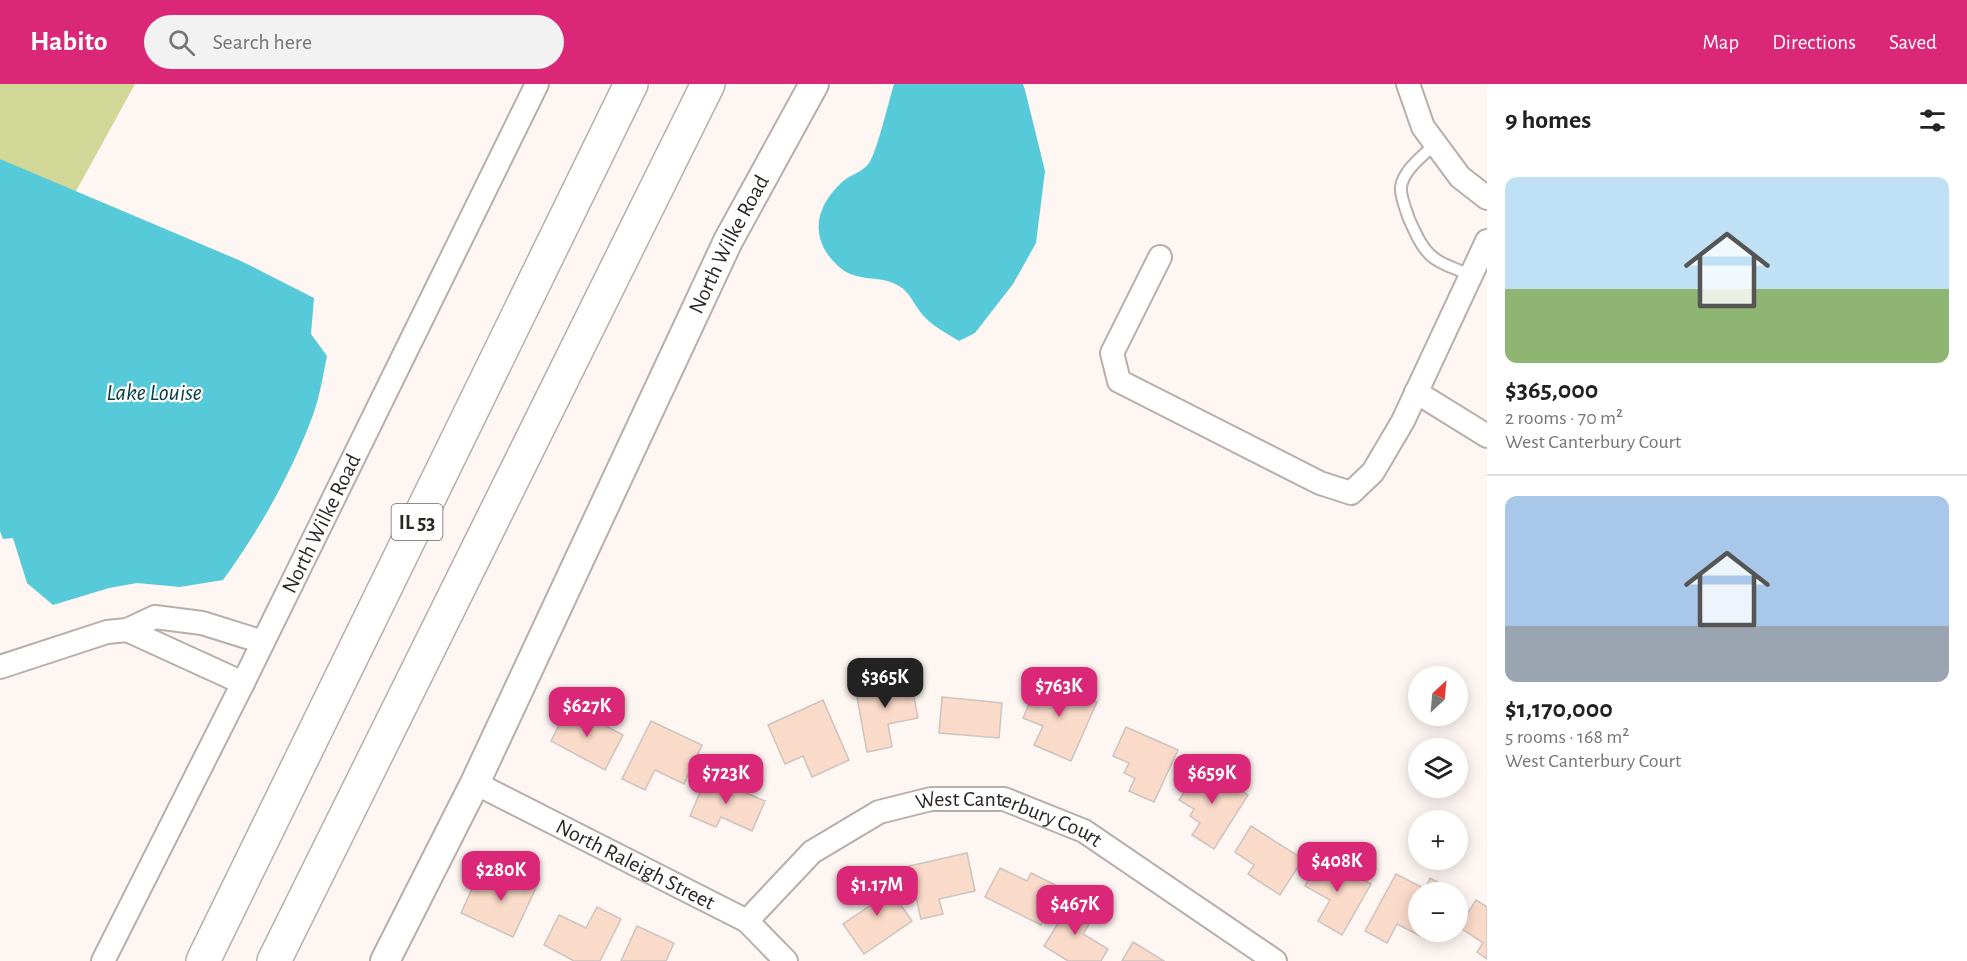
<!DOCTYPE html>
<meta charset="utf-8">
<style>
:root{--surface:#fff;--page:#f2f2f2;--text:#222;--muted:#767676;--line:#e0e0e0;--accent:#db2777}
body{margin:0;font-family:"Alegreya Sans",sans-serif;background:var(--page);color:var(--text);height:100vh;display:flex;flex-direction:column;font-size:22px;white-space:nowrap}
*{box-sizing:border-box;margin:0}
p{font-size:20px;color:var(--muted)}
.icon{flex:none;width:33px;height:33px;fill:none;stroke:currentColor;stroke-width:2;stroke-linecap:round;stroke-linejoin:round}
.map{position:relative;flex:1;overflow:hidden}
.drawer{display:flex;flex-direction:column;background:var(--surface);width:480px}
.drawer>*{flex:none}
.needle{width:39px;rotate:26deg}
.fabs{position:absolute;left:1408px;top:582px;display:grid;gap:12px}
.fabs a{display:grid;place-items:center;width:60px;height:60px;border-radius:50%;background:var(--surface);box-shadow:0 3px 15px #0003;font-size:30px}
.price{position:absolute;translate:-50% -51px;padding:0 14px;border-radius:12px;background:var(--accent);color:#fff;font-size:20px;line-height:39px;filter:drop-shadow(0 2px 3px #0008)}
.price::after{content:'';position:absolute;left:50%;top:36px;width:18px;height:14px;margin-left:-9px;background:inherit;clip-path:polygon(0 0,100% 0,50% 100%)}
.price.on{background:#222;color:#fff}
ul{padding:0;list-style:none}
li{display:grid;align-content:center;gap:12px;height:318px;padding:0 18px}
li+li{border-top:2px solid var(--line)}
li span{display:grid;place-items:center;height:186px;border-radius:12px;color:#555}
li>.icon{margin-inline-start:auto}
span .icon{width:108px;height:108px;fill:#fffc;stroke-width:1}
li b{font-size:26px}
h2{display:flex;justify-content:space-between;align-items:center;height:72px;padding:0 18px;font-size:26px}
header{display:flex;align-items:center;gap:36px;box-sizing:border-box;height:84px;padding:0 30px;background:var(--accent);color:#fff}
header strong{font-size:28px}
nav{display:flex;gap:33px;margin-inline-start:auto;font-size:21px}
.search{width:420px;height:54px;background:var(--page);display:flex;align-items:center;gap:15px;box-sizing:border-box;padding:0 21px;border-radius:33px;color:var(--muted);font-size:22px}
main{display:flex;flex:1;min-height:0}
.map>svg:first-child{display:block}
.green{fill:#d1d797}
.water{fill:#57cad9}
.building{fill:#fadac9;stroke:#cec4bf;stroke-width:1.5}
.lines{fill:none;stroke-linecap:round;stroke-linejoin:round}
.service-casing{stroke:#b8afaa;stroke-width:14}
.minor-casing{stroke:#b8afaa;stroke-width:26}
.tertiary-casing{stroke:#b8afaa;stroke-width:32}
.motorway-casing{stroke:#b8afaa;stroke-width:36}
.service{stroke:#fff;stroke-width:10}
.minor{stroke:#fff;stroke-width:22}
.tertiary{stroke:#fff;stroke-width:28}
.motorway{stroke:#fff;stroke-width:33}
.labels{text-anchor:middle;dominant-baseline:central;stroke-width:4.5;stroke-linejoin:round;paint-order:stroke}
.shield{fill:#fff;stroke:#6b6866;stroke-width:1.5}
.shield-label{font-size:21px;font-weight:bold;fill:#2b2725}
.street-label{font-size:22px;fill:#2b2725;stroke:#fff}
.water-label{font-size:24px;font-style:italic;fill:#094046;stroke:#fff}
</style>
<header>
<strong>Habito</strong>
<div class="search"><svg class="icon" aria-label="search" viewBox="0 0 24 24"><circle cx="10" cy="10" r="6"/><path d="M15 15l6 6"/></svg>Search here</div>
<nav><a>Map</a><a>Directions</a><a>Saved</a></nav>
</header>
<main>
<div class="map">
<svg width="1487" height="877" viewBox="0 0 1487 877">
<rect width="100%" height="100%" fill="#fef6f2"/>
<path class="green" d="M0,0H135L75,109L0,75Z"/>
<g class="water">
<path d="M894,0H1023L1025,6L1045,87L1036,159L1013,200L975,249L959,257C946,249 932,242 922,230C914,221 910,208 899,202C882,191 860,198 843,186C811,161 811,128 840,100C848,91 862,89 869,79C877,68 889,16 894,0Z"/>
<path d="M0,75L241,177L314,214L311,250L327,272C323,291 320,312 313,331C291,390 260,445 223,496L180,503L137,499L109,504L53,521L27,499L13,454L3,455L0,447Z"/>
</g>
<g class="building">
<path d="M910,592L918,634L888,640L892,663L867,668L855,602Z"/>
<path d="M1041,593L1097,618L1071,677L1034,661L1043,642L1023,634Z"/>
<path d="M942,613L1002,619L999,654L939,649Z"/>
<path d="M823,616L849,676L812,693L803,672L785,680L768,641Z"/>
<path d="M569,622L623,651L605,686L551,657Z"/>
<path d="M651,637L702,661L684,700L655,686L645,706L622,695Z"/>
<path d="M1126,643L1178,666L1154,718L1129,707L1135,694L1124,689L1129,679L1113,672Z"/>
<path d="M1201,681L1248,711L1214,765L1192,751L1200,739L1190,732L1194,725L1179,716Z"/>
<path d="M707,692L765,717L752,747L721,733L716,743L690,732Z"/>
<path d="M1251,742L1303,775L1280,811L1248,790L1254,781L1235,768Z"/>
<path d="M967,769L975,807L939,815L943,830L921,835L909,782Z"/>
<path d="M1322,772L1371,800L1342,851L1318,837L1330,816L1305,802Z"/>
<path d="M1000,784L1027,797L1031,789L1060,803L1041,841L985,813Z"/>
<path d="M518,785L540,795L513,853L461,829L479,790L509,804Z"/>
<path d="M1396,790L1425,805L1430,794L1453,806L1451,808H1419V848H1430L1426,855L1397,840L1387,859L1365,847Z"/>
<path d="M880,791L912,837L864,870L843,840L871,821L860,804Z"/>
<path d="M1073,815L1096,829L1083,850L1108,865L1101,877H1068L1044,862Z"/>
<path d="M1476,816L1487,823V875L1477,868L1483,859L1459,843Z"/>
<path d="M597,823L621,835L600,877H574L544,861L559,831L586,844Z"/>
<path d="M637,842L674,859L666,877H621Z"/>
<path d="M1133,858L1164,877H1122Z"/>
</g>
<g class="lines">
<defs>
<path id="service" d="M1435,60C1424,71 1403,86 1401,103C1400,112 1406,126 1409,135C1427,175 1430,175 1471,191"/>
<g id="minor">
<path d="M1408,0L1423,43L1460,93L1487,114"/>
<path d="M1160,173L1112,269L1119,297L1320,399L1351,409L1373,388L1403,337L1487,157"/>
<path d="M1416,308L1487,352"/>
<path d="M127,546L243,599"/>
<path d="M0,583L107,548L127,546L155,533L202,539L263,558"/>
<path id="s1" d="M475,699L747,837L786,877"/>
<path id="s2" d="M747,837L812,768L879,728L931,715H1004L1084,747L1275,877"/>
<path id="s3" d="M103,877L243,599L537,0"/>
</g>
<g id="tertiary">
<path id="s4" d="M385,877L475,699L728,157L814,0"/>
</g>
<g id="motorway">
<path d="M203,877L631,0"/>
<path d="M274,877L708,0"/>
</g>
</defs>
<use href="#service" class="service-casing"/>
<use href="#minor" class="minor-casing"/>
<use href="#tertiary" class="tertiary-casing"/>
<use href="#motorway" class="motorway-casing"/>
<use href="#service" class="service"/>
<use href="#minor" class="minor"/>
<use href="#tertiary" class="tertiary"/>
<use href="#motorway" class="motorway"/>
</g>
<g class="labels">
<rect class="shield" x="391.5" y="420" width="51" height="36" rx="4.5"/>
<g class="shield-label">
<text x="417" y="438">IL 53</text>
</g>
<g class="street-label">
<text stroke="none"><textPath href="#s4" startOffset="795">North Wilke Road</textPath></text>
<text stroke="none"><textPath href="#s3" startOffset="489">North Wilke Road</textPath></text>
<text stroke="none"><textPath href="#s2" startOffset="308">West Canterbury Court</textPath></text>
<text stroke="none"><textPath href="#s1" startOffset="180">North Raleigh Street</textPath></text>
</g>
<g class="water-label">
<text x="154" y="309">Lake Louise</text>
</g>
</g>
</svg>
<div class="fabs">
<a><svg class="needle" viewBox="-14 -14 28 28"><path d="M0-13l5 13h-10z" fill="#e53935"/><path d="M0 13l5-13h-10z" fill="#767676"/></svg></a>
<a><svg class="icon" aria-label="layers" viewBox="0 0 24 24"><path d="M12 4l9 5-9 5-9-5zM3 14l9 5 9-5"/></svg></a>
<a>+</a>
<a>−</a>
</div>
<b class="price on" style="left:885px;top:625px">$365K</b>
<b class="price" style="left:1059px;top:634px">$763K</b>
<b class="price" style="left:587px;top:654px">$627K</b>
<b class="price" style="left:726px;top:721px">$723K</b>
<b class="price" style="left:1212px;top:721px">$659K</b>
<b class="price" style="left:1337px;top:809px">$408K</b>
<b class="price" style="left:501px;top:818px">$280K</b>
<b class="price" style="left:877px;top:833px">$1.17M</b>
<b class="price" style="left:1075px;top:852px">$467K</b>
</div>
<section class="drawer">
<h2>9 homes<svg class="icon" aria-label="filters" viewBox="0 0 24 24"><path d="M4 7h16M4 17h16"/><circle cx="9" cy="7" r="2"/><circle cx="15" cy="17" r="2"/></svg></h2>
<ul>
<li><span style="background:linear-gradient(#bfe0f5 60%,#8fb573 0)"><svg class="icon" aria-label="home" viewBox="0 0 24 24"><path d="M3 11l9-7 9 7M6 9v11h12V9"/></svg></span><div><b>$365,000</b><p>2 rooms · 70 m²</p><p>West Canterbury Court</p></div></li>
<li><span style="background:linear-gradient(#a9c7e8 70%,#9aa5b1 0)"><svg class="icon" aria-label="home" viewBox="0 0 24 24"><path d="M3 11l9-7 9 7M6 9v11h12V9"/></svg></span><div><b>$1,170,000</b><p>5 rooms · 168 m²</p><p>West Canterbury Court</p></div></li>
</ul>
</section>
</main>
